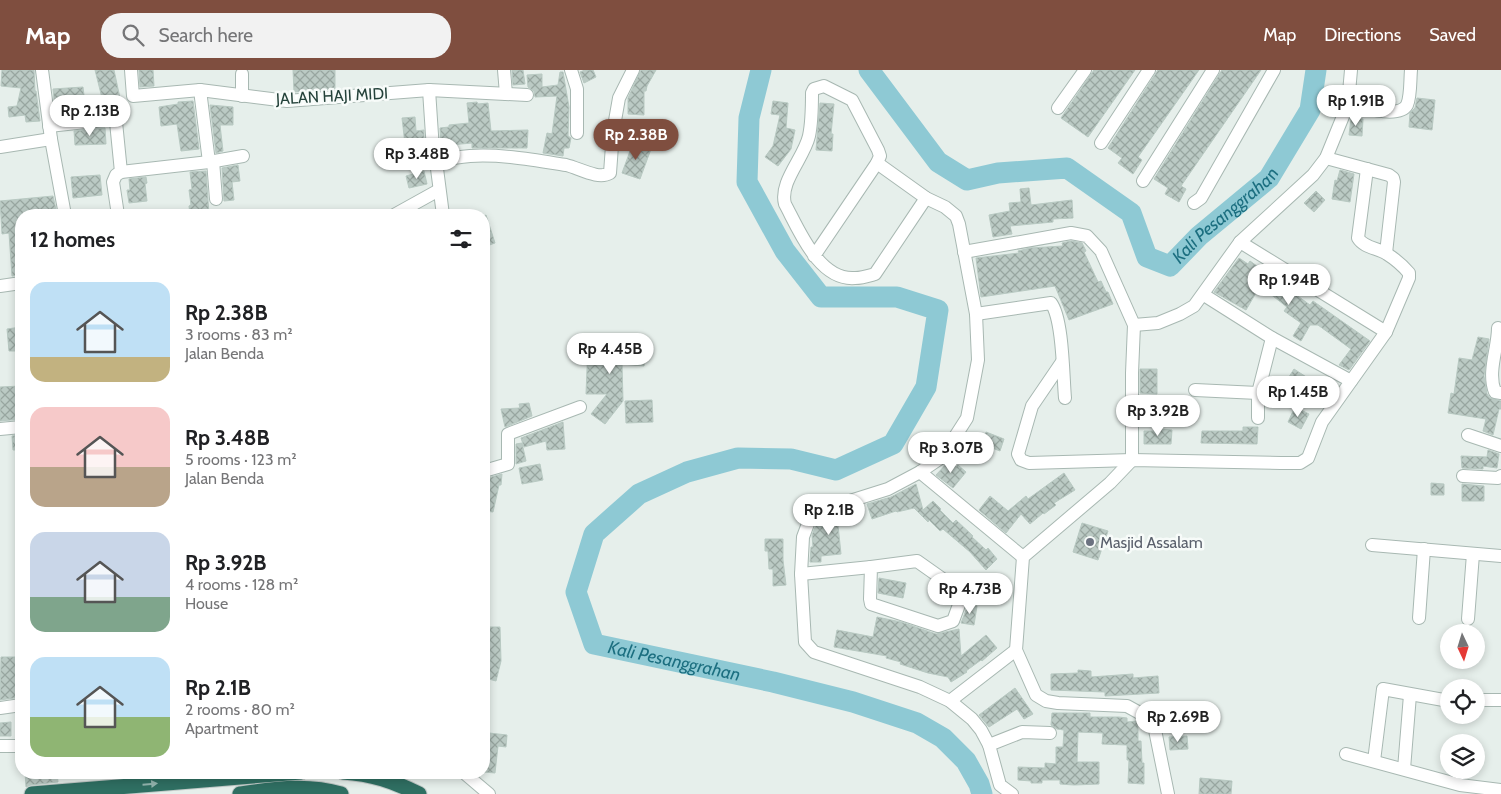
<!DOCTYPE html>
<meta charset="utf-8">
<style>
:root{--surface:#fff;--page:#f2f2f2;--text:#202124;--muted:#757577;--accent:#7f4e3f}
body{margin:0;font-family:Cabin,sans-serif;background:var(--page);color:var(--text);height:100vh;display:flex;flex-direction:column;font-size:19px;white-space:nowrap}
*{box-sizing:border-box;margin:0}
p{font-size:16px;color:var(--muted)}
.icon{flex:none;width:28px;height:28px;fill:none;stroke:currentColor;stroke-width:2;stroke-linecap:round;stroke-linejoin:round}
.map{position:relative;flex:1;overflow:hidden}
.panel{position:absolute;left:15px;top:139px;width:475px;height:570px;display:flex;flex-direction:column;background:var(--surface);border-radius:20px;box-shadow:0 2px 8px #0003}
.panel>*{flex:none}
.needle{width:32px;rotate:176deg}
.buttons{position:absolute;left:1440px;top:554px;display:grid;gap:10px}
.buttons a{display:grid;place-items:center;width:45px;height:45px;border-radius:50%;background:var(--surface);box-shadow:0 2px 8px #0003;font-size:25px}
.price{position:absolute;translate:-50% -42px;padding:0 11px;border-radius:18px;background:#fff;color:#222;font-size:16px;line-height:32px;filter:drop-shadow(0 1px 2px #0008)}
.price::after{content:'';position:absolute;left:50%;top:30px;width:15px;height:11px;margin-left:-8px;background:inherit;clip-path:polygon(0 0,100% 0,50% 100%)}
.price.active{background:var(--accent);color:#fff}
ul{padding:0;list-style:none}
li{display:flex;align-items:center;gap:15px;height:125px;padding:0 15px}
li span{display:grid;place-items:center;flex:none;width:140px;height:100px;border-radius:15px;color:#555}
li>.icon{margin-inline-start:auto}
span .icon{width:60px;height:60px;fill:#fffc;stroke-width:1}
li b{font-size:21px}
h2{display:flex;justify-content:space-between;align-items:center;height:60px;padding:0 15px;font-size:21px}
header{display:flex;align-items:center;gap:30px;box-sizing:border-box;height:70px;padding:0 25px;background:var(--accent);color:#fff}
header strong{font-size:24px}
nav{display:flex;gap:28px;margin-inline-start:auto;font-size:18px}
.search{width:350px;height:45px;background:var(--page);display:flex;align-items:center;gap:12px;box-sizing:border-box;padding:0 18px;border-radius:20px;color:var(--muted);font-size:19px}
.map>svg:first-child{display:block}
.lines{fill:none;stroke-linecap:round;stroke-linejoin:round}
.river{stroke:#8ec9d4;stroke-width:21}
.building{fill:url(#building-cross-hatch);stroke:#b8c9c2}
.minor-casing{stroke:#a8b8b2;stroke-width:14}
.highway-casing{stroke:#c2cac8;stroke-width:17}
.minor{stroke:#fff;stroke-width:12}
.highway{stroke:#2f6f62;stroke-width:15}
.oneway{fill:#93b5ae}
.worship-dot{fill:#6b7280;stroke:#f7fbf9;stroke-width:2}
.labels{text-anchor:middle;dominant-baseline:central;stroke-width:5;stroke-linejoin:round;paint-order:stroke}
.street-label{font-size:16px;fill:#24423a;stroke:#f7fbf9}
.worship-label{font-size:16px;fill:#5b616d;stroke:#f7fbf9;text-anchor:start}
.water-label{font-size:18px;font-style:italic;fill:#1c6f80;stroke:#f7fbf9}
</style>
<header>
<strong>Map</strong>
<div class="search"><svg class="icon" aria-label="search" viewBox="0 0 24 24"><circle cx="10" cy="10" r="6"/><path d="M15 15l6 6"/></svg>Search here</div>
<nav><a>Map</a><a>Directions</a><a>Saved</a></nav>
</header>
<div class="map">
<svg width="1501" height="724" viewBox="0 0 1501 724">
<defs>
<pattern id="building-cross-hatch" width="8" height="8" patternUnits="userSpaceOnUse" patternTransform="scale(1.25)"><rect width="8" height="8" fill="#bbcac4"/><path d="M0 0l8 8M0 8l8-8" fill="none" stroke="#98a6a0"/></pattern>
</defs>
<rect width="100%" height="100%" fill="#e6efeb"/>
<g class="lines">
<g class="river">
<path id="s1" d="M761,0L749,48L747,112L785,181L821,227H897L938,240L926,317L893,374L836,400L791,389L738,388L687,402L639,424L594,464L576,522L594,574L773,612L853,632L917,653L943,668L966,691L979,714L982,724"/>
<path id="s2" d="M869,0L938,92L967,110L998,103L1067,98L1131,143L1147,187L1170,196L1199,166L1269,108L1310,40L1316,0"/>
</g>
</g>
<g class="building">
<path d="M2,0H34L35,21H36L40,51L26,52L25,45L9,47L8,37L17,36L21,18L1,16Z"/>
<path d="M95,0H114L120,28L103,32Z"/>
<path d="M139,0H153L154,16L140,17Z"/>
<path d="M293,0H335V19L294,22Z"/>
<path d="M512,0H523L525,14L513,15Z"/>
<path d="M585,0H593L596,7L584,13L580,2Z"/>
<path d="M641,0H656L647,16L646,21H644V45L628,44V28Z"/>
<path d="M1094,0H1135L1088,67L1061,48Z"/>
<path d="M1158,0H1199L1138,87L1142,90L1133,104L1118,93L1122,88L1108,78Z"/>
<path d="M1222,0H1261L1181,116L1186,119L1179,132L1165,124L1168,118L1154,109Z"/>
<path d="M560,2H563L569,37L568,66L571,68L569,78H564L563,86L543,83L547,63L552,64L557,26L535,27L534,21L528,17L527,5L542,4V17L558,15Z"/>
<path d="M83,17L85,34H81L82,44L56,47L53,19Z"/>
<path d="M1417,28L1435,30L1432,60L1409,57L1410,43L1415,38Z"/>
<path d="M193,31L199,79L181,81L177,54L161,56L159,37L178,34V32Z"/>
<path d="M773,31L788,33L786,58L795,60L791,79L778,96L765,87L773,76L780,45L771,44Z"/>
<path d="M477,32L478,34L488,33L491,61L528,60L527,78H472V73L450,75L451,78L441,80L440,58L449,57V55L469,53L467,33Z"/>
<path d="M820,33L834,34L831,64H833L832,81L816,80Z"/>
<path d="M210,35L233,37V55H220L223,81L216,83Z"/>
<path d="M415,47L416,61L424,60V72L405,74L402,48Z"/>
<path d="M1351,48L1363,49L1362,66L1349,65Z"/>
<path d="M105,58L106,74L75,75L74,61Z"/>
<path d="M633,73L651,79L640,109L622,103Z"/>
<path d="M238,95L240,111L232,112L234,130L224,131L222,98Z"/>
<path d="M1340,100L1354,104L1350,132L1332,129L1335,110L1337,111Z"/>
<path d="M206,101L209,145H190L189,136L191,135L189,120L192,119L190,102Z"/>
<path d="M424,101L427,114L409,118L406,106Z"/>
<path d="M100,105L102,125L73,128L71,107Z"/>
<path d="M146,107L147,113L145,114L147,131L129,133L127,120H130L129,109Z"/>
<path d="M1029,118L1031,135L1072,130L1073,148L1053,149V152L1010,156L1012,164L993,167L989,145L1010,141L1009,133L1021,132L1020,119Z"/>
<path d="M1316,121L1325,130L1314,142L1304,133Z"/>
<path d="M53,126L57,144L21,145V205L12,206L9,163L2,164L0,131Z"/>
<path d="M486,145L495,173L484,177V146Z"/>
<path d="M1071,171L1082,173L1086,181L1084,182L1098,212L1101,211L1106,222H1108L1113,234L1069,250L1055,216L981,227L976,188L1019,183L1018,181L1030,178L1063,176L1062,173Z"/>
<path d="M1239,188L1248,194L1250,191L1275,209L1277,207L1296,222L1295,224L1310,235L1313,231L1370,271L1349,300L1339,295L1351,279L1318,255H1310L1301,271L1293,266L1301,253L1284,241L1287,237L1260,216L1246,240L1214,222Z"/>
<path d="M21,257V281H9L7,259Z"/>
<path d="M1478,267L1489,269L1484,306L1487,324L1490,328L1501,331V339H1499L1493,365L1483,361L1486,349L1448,343L1451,323L1454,324L1459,288L1472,290Z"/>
<path d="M588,274L635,277V276H646L644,296L622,294L623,331L605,354L591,344L607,324H586Z"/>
<path d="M1140,299H1157V324L1140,323Z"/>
<path d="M1294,299L1331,323L1325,333L1287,310Z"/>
<path d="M21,316V349L0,351V317Z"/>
<path d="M652,330L653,352L626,353L625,331Z"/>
<path d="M529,333L532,346L505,357L501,339L520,338L519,334Z"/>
<path d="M1295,337L1309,344L1301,359L1288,352Z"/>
<path d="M563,352L565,379L547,380L546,371L524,377L521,368Z"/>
<path d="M1243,357H1258L1257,374L1201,373L1202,361H1243Z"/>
<path d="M1159,359L1172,360L1171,374H1144V361H1159Z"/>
<path d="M986,362L1004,369L1000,381L982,374Z"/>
<path d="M21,365V380H13L12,366Z"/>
<path d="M522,373L526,391L516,394V374Z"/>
<path d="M1488,380L1499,384L1497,398L1483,396V399L1462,398L1461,386L1487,387Z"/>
<path d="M949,391L956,397L958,395L966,402L953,418L936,405Z"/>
<path d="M540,394L543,410L522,414L519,398Z"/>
<path d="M1064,403L1075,420L1054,433L1056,435L1044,444L1043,443L1030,454L1021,444L1006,463L979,440L990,426L1008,441L1026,426L1028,429Z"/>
<path d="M502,404L501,415H499L493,442L484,441V417H488V408Z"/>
<path d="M1431,413L1444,414V425H1431Z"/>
<path d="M916,414L923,440L933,431L941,439L940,440L953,453L956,450L973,466L972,467L986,480L988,478L997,489L986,500L970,482L943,459L940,461L929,450L928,452L914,438L897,442L896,441L872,449L867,434L891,427Z"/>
<path d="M1462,414L1484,416V431H1462Z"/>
<path d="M851,439L853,453L838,455L841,484L821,486V492H810L811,477H813L812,465L818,450Z"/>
<path d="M1082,453L1108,461L1098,490L1073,482Z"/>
<path d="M765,469H783V490L786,515L773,516V499H769L768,481H765Z"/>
<path d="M879,508L906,513L903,528L878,523Z"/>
<path d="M968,535L977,536L974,555L961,553Z"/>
<path d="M877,547L901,552L936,564L959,559L961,586L986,565L997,578L982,591L981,590L966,601L967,602L951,612L948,607L928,603L900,594L901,592L886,588L887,586L834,577L837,560L873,567Z"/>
<path d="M484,557H500L501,591L496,611L485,608L491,586H487V580H484Z"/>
<path d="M1,587H21V627L0,630Z"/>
<path d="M1078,600L1091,601V607L1133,604V608L1158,606L1159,623L1105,626V622L1051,620V604L1078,603Z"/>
<path d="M1015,618L1033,644L1024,649L1017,639L989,657L979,645Z"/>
<path d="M1052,643H1090V647H1119L1127,648V652L1138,651V671H1141L1142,693H1144V714L1128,713L1129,690H1127V675L1102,674L1103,663L1078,662L1077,692H1099V714L1074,715L1060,714V710H1042V713H1031V711L1018,710V697L1045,698V693L1056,694V677H1063L1064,660L1057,659L1051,655Z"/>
<path d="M11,652V666H0V653Z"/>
<path d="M489,663L507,665L506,677L498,676L495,703L484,702V686H487Z"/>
<path d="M1187,666L1188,679L1170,680L1169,667Z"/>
<path d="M25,702H57L58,712L31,715L26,717Z"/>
<path d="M1200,708L1232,711L1231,724H1199Z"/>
</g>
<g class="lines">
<defs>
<g id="minor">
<path d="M42,0L51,69L65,145"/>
<path d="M131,0L133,26L200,20L287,31L429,20L527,25"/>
<path d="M504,0L506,24"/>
<path d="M571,0L577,19V63"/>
<path d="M242,4V26"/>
<path d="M200,20L209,92"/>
<path d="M429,20L433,80L436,91L443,145"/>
<path d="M1348,34C1361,37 1399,49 1407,35C1411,26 1410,10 1411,0"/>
<path d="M1058,38L1085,0"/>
<path d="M49,56L113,49L116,52L121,102"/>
<path d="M1101,73L1149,0"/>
<path d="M0,77L51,69"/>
<path d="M1326,88L1389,105L1393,108L1394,112L1386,183"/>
<path d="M213,91L216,129"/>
<path d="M436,91C447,89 459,87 470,86C502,84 534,90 566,95C579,98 598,110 610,103L613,62L619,28L633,0"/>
<path d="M877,93L926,128L945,137L956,146L959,154L976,244L978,290L967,348L942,387L920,402L888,419L812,443L803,467L801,504L805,572L814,582L920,617L950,631L972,649L981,660L989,675L1000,715L1012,724"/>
<path d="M1143,111L1213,0"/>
<path d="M1194,133L1201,128L1274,0"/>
<path d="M118,145L113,112L116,105L121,102L209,92L243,86"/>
<path d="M394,145L439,120"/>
<path d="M1240,172L1386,262"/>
<path d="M964,182L1071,163L1087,166L1101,181L1134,255L1132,303V390L1110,413L1023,487L1016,580L1036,625L1046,631L1058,633L1127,636L1147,647L1154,655L1168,724"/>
<path d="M814,186L877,93L880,86L878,80L852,30L824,16L814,19L812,23C812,37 812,52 809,66C804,88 779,112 785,134C799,160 819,211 855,208C862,208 868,206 875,204L926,128"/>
<path d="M0,216L21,213"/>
<path d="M1204,225L1272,268L1351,311"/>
<path d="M976,244L1051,233C1063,249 1063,306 1065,328"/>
<path d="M1134,255L1158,253L1180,244L1194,236L1240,172L1313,105L1326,88L1348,34L1351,0"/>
<path d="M1498,258C1498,278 1487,302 1495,322L1501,323"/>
<path d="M1062,292L1032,336L1018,384L1021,390L1029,393L1132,390L1281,393H1300L1308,388L1322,352L1386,262L1409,208V203C1403,196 1395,189 1387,184C1378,178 1364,178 1358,168L1367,99"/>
<path d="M1195,320L1258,323"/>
<path d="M1258,348V323L1272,268"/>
<path d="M0,359L21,357"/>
<path d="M1468,365L1501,376"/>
<path d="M484,401L508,394V364L580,337"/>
<path d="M920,402L1023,487"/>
<path d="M1463,406L1498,408L1501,406"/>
<path d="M1372,475L1501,486"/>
<path d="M917,491L958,520L960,532L953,551L938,556L871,534L870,529L871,497Z"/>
<path d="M801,504L871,497"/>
<path d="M1419,548L1424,479"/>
<path d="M1468,549L1473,484"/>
<path d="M1476,630H1501"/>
<path d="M950,631L1016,580"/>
<path d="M0,638L21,635"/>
<path d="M989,675L1022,662L1050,663"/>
<path d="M0,676H21"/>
<path d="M1346,684L1460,715L1501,720"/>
<path d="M1374,691L1383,619L1449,631"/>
<path d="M1404,699L1410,625"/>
<path d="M463,702L489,724"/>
</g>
<g id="highway">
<path d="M343,702C372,704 393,711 419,724"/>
<path d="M32,724L301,702"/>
<path d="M240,724C274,719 307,714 341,724"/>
</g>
</defs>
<use href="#minor" class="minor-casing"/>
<use href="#highway" class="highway-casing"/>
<use href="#minor" class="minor"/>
<use href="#highway" class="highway"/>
</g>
<defs><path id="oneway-solid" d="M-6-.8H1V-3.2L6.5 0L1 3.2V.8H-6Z" transform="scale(1.25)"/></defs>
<use class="oneway" href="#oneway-solid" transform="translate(150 714) rotate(-5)"/>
<circle class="worship-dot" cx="1090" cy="472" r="5"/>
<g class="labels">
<g class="street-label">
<text transform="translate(332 26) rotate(-3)">JALAN HAJI MIDI</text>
</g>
<g class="worship-label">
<text x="1100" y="472">Masjid Assalam</text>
</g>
<g class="water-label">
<text stroke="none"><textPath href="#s2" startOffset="475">Kali Pesanggrahan</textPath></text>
<text stroke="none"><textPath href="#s1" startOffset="1039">Kali Pesanggrahan</textPath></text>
</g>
</g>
</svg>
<div class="buttons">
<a><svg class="needle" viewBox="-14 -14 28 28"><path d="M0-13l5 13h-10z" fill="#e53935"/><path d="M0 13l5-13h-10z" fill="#757577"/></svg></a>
<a><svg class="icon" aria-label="locate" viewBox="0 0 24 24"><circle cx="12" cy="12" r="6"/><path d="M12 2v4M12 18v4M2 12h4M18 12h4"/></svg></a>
<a><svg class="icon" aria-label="layers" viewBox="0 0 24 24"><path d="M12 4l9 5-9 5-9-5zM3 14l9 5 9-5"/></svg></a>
</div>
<b class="price" style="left:1356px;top:57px">Rp 1.91B</b>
<b class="price" style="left:90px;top:67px">Rp 2.13B</b>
<b class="price active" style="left:636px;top:91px">Rp 2.38B</b>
<b class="price" style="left:417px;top:110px">Rp 3.48B</b>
<b class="price" style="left:1289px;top:236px">Rp 1.94B</b>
<b class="price" style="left:610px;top:305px">Rp 4.45B</b>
<b class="price" style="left:1298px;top:348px">Rp 1.45B</b>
<b class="price" style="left:1158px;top:367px">Rp 3.92B</b>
<b class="price" style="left:951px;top:404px">Rp 3.07B</b>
<b class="price" style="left:829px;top:466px">Rp 2.1B</b>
<b class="price" style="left:970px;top:545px">Rp 4.73B</b>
<b class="price" style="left:1178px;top:673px">Rp 2.69B</b>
<section class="panel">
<h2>12 homes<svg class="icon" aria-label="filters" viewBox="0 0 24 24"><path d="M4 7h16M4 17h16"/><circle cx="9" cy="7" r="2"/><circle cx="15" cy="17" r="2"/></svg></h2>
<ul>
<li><span style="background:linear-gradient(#bfe0f5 75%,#c2b280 0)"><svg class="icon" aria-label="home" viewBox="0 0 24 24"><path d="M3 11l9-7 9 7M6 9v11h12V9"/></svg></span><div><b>Rp 2.38B</b><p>3 rooms · 83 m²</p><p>Jalan Benda</p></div></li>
<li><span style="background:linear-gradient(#f6c9c9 60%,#b9a48a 0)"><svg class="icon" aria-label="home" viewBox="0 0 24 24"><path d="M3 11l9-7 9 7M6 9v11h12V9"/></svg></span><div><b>Rp 3.48B</b><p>5 rooms · 123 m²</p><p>Jalan Benda</p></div></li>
<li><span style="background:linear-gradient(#c9d6e8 65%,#7fa58c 0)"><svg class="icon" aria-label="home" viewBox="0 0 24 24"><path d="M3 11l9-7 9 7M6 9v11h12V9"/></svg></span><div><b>Rp 3.92B</b><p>4 rooms · 128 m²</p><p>House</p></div></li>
<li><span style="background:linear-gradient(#bfe0f5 60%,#8fb573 0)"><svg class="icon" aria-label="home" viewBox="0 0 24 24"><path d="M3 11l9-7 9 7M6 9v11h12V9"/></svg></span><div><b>Rp 2.1B</b><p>2 rooms · 80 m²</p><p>Apartment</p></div></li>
</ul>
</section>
</div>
